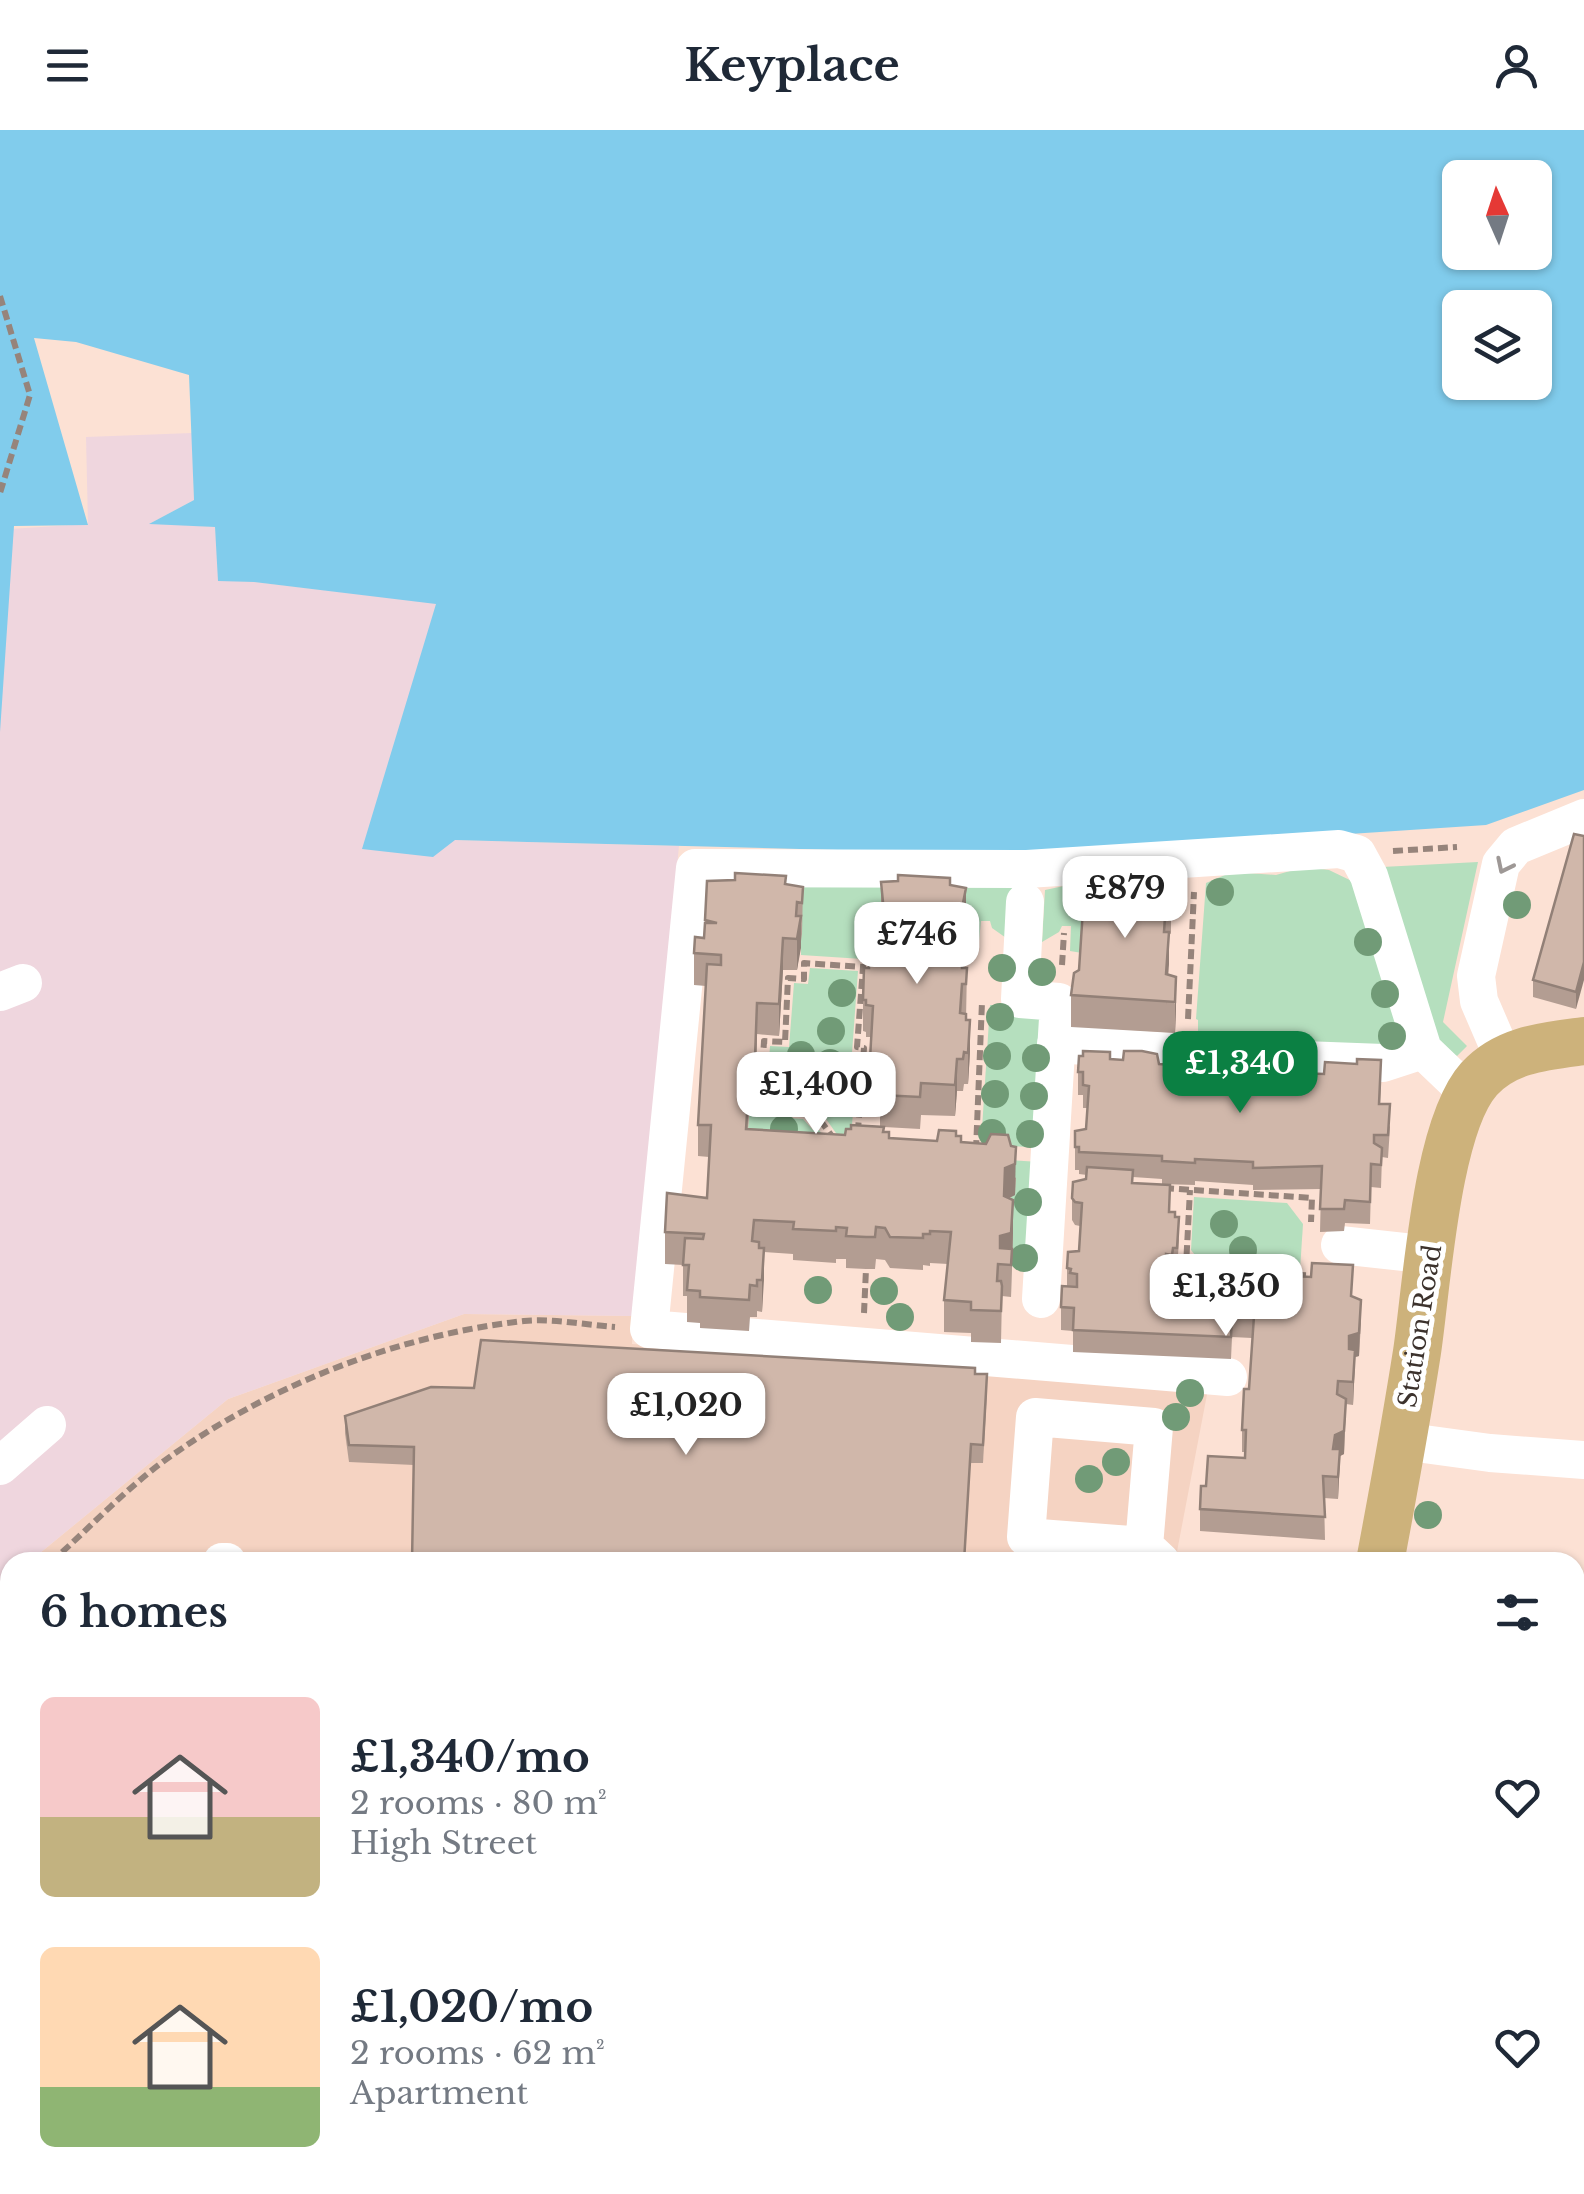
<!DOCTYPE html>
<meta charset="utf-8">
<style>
:root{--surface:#fff;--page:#f6f6f7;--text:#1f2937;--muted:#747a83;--accent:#0b8043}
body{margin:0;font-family:"Libre Baskerville",serif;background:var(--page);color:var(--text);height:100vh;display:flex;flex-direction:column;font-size:38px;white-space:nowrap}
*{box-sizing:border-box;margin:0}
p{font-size:32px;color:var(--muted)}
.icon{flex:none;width:55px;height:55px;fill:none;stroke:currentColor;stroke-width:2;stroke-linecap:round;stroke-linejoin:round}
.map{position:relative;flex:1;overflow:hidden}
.sheet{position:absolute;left:0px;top:1422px;width:1585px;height:642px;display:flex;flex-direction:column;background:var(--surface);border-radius:30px 30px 0 0;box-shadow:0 2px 8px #0004}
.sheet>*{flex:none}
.needle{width:65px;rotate:357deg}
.controls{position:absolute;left:1442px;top:30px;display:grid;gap:20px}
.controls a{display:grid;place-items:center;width:110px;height:110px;border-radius:15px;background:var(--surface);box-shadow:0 2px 8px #0004;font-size:50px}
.price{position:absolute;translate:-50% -85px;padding:0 22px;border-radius:20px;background:#fff;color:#222;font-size:32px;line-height:65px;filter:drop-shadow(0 2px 5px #0008)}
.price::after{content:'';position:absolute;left:50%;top:60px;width:30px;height:22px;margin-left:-15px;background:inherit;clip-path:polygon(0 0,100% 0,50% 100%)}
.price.active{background:var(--accent);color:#fff}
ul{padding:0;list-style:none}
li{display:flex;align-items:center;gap:30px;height:250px;padding:0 40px}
li span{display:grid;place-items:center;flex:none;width:280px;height:200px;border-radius:15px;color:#555}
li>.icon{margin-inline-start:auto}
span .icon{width:120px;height:120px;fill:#fffc;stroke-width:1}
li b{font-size:42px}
h2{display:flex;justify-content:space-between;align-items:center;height:120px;padding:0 40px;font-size:42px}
header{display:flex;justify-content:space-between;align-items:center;height:130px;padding:0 40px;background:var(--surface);font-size:45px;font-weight:700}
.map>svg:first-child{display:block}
.built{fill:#f5d3c2}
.industrial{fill:#efd6de}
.green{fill:#b5dfbe}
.forest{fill:#8ac497}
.water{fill:#81ccec;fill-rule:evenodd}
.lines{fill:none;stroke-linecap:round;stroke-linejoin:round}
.path{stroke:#96847b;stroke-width:6;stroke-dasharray:10 5;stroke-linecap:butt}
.minor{stroke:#fff;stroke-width:38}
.major{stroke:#cdb27b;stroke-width:48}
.tree{fill:#719b77}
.wall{fill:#b39d92}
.shaded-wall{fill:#928077}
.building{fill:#d0b7aa;stroke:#928077;stroke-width:2.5}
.oneway{stroke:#9e9896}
.labels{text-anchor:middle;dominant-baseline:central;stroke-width:10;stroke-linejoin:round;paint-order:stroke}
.street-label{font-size:25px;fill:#3c322d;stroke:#fff}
</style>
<header><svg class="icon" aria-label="menu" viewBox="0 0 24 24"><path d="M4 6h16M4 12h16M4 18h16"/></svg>Keyplace<svg class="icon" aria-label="person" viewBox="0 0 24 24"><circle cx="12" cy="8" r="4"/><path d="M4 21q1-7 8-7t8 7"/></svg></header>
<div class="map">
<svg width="1584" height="2064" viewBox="0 0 1584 2064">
<rect width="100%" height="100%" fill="#fce1d4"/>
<g class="built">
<path d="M464,1184L633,1186L632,1214L1209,1254L1175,1432H29L228,1269Z"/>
<path d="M10,1448V1763L0,1760V1456Z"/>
</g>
<path class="industrial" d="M192,303L194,370L151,393L215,397L219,450L254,452L436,473L454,710L679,716L633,1186L464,1184L228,1269L29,1432H10V1448L0,1456V592L10,399L88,394L86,307Z"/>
<g class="green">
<path d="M1478,732L1443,892L1467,916L1457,926L1441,918L1382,737Z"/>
<path d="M1304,737L1329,740L1358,754L1405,901L1399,919L1198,907V890L1196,889L1206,753L1232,742L1276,745Z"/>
<path d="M1154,747L1185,750L1184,780L1104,775L1082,823L1070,821L1071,796H1062L1059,802L1042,812L1045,760L1078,753Z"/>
<path d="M709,754L1013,757L1009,810L992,798L990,791H981L978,821H965L961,805H966V790L962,789L878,830L801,825V818Z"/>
<path d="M810,838L858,841L852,923L858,924L851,1006H838L817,976L766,974L770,916L789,917L794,853L808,854Z"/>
<path d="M990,875L1050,879L1041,1018L981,1014Z"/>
<path d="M749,985L803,989L813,1000H819L833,1018L1040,1032L1035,1138L1006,1136L1011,1134V1065L746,1031Z"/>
<path d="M1194,1067L1287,1073L1303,1094L1300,1140L1202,1134L1191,1120Z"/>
<path d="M0,1702L10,1710V1773L0,1768Z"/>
</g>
<path class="forest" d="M1575,1964L1584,1967V2064H1395L1391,2055H1575Z"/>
<path class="water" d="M0,0H1584V660L1486,695L1028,725L455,710L433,727L362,719L436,474L254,452L218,451L215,397L149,394L194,370L189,245L76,212L34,208L88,395L14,396L0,602ZM1460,48H1535V122H1460ZM1460,178H1535V252H1460Z"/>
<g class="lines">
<g class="path">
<path d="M0,166L30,265L0,363"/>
<path d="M1393,721L1457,717"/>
<path d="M1062,835L1064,803"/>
<path d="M1188,889L1194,762"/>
<path d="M835,1010L816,985L760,980L764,911L785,912L788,848L804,849V833L863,837L857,917L864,918L858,1000"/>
<path d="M976,1020L982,872"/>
<path d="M1164,1058L1312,1068L1311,1092"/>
<path d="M1186,1139L1238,1142"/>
<path d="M1266,1143L1318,1146"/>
<path d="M1185,1155L1190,1060"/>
<path d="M864,1183L866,1139"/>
<path d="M51,1432C90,1398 128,1356 171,1326C273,1254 398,1205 524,1191C552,1188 586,1195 615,1197"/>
<path d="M0,1477L10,1468"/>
<path d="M0,1991L10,1994"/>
<path d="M217,2055L252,2064"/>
<path d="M1332,2055L1338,2064"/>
<path d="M781,2064L782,2060L807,2064"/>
<path d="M824,2064L825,2055"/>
</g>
<g class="minor">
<path d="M1025,772L1020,869L1059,872L1041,1169"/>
<path d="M0,862L23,853"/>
<path d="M1056,914L1277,929L1383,933L1423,920"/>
<path d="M1504,929L1479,871L1476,846L1501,734L1516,716L1584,688"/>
<path d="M1340,1115L1431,1125"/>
<path d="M1228,1247L649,1199L695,738L1027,739L1339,719L1357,724L1369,746L1423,920L1468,963"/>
<path d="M1402,1311L1490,1323L1584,1330"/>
<path d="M0,1336L47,1295"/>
<path d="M1144,1416L1154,1297L1035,1287L1026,1407L1144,1416L1161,1432"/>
<path d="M222,1432H227"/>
<path d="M1575,1517L1584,1518"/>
<path d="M0,1592L10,1584"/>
<path d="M0,1628L10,1637"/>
<path d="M1575,1760L1584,1750"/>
</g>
<g class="major">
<path d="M1380,1432C1393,1363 1406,1292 1417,1222C1427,1155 1436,997 1479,949C1506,919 1546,916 1584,911"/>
<path d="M0,1810L10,1814"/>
<path d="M0,1882L10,1886"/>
<path d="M556,2055L602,2064"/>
<path d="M1261,2055L1267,2064"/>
<path d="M1092,2064L1097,2055"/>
</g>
</g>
<g class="tree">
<circle cx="1220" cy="762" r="14"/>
<circle cx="1517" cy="775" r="14"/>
<circle cx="1368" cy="812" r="14"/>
<circle cx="1002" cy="838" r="14"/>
<circle cx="1042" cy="842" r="14"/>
<circle cx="842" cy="863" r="14"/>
<circle cx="1385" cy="864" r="14"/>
<circle cx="1000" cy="887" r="14"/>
<circle cx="831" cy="901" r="14"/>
<circle cx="1392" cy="906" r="14"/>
<circle cx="801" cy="925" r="14"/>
<circle cx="997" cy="926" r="14"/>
<circle cx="1036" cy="928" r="14"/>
<circle cx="830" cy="933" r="14"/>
<circle cx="798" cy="961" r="14"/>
<circle cx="995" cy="964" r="14"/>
<circle cx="828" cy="966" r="14"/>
<circle cx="1034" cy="966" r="14"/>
<circle cx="784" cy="999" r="14"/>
<circle cx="992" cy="1003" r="14"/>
<circle cx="1030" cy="1004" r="14"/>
<circle cx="1028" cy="1072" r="14"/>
<circle cx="1224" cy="1094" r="14"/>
<circle cx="1243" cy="1120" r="14"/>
<circle cx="1024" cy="1128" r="14"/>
<circle cx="818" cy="1160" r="14"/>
<circle cx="884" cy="1161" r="14"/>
<circle cx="900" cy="1187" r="14"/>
<circle cx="1190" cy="1263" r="14"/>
<circle cx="1176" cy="1287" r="14"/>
<circle cx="1116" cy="1332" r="14"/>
<circle cx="1089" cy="1349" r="14"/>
<circle cx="1428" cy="1385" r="14"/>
</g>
<g class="wall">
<path d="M1584,706L1576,879L1533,867V850Z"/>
<path d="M707,751L786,754L803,757L802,804L797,840H783L779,906L757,904L754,986L749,985L748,999L845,1005L880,997V982L868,981V976H864L865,929H870L871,907H866V902L863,901V870L869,838L876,832L881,781V752L950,755L966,789L964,838H967L966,890L970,922L968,954H964L963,961H957L955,986L921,985L920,999L884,997L883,1002L889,1008L937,1011L956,1006L961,1012L1016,1048L1015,1065L1009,1068L1013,1102L1011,1167L1002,1166L1001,1213L971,1212V1203L944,1202V1170L948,1134L930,1133V1136L923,1135V1140L890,1138L885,1130L876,1129L875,1139H866L846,1138V1129H836V1133L793,1130V1124L764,1122L762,1182L757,1181V1187H750L749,1201L700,1198V1193L687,1192V1166H683V1135L665,1134V1102L707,1068L709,1027L698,1026V995L706,856L694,855V823L704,808Z"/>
<path d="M1086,751L1155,753L1171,756V804L1169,803L1168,844L1176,879L1175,903L1071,897V865L1079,840L1086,779Z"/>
<path d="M1110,929L1232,940L1296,943L1381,953L1380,974L1390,997L1388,1028L1382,1027L1381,1058L1371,1057L1370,1094L1345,1093L1344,1101L1320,1102L1321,1059L1253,1060V1055L1195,1051V1055L1162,1054V1049L1133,1047V1053L1175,1087L1179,1110L1177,1141H1173L1172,1147L1166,1146V1152L1187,1153L1273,1145L1352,1167L1361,1193L1359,1226L1355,1227L1353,1275L1346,1274L1344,1324L1340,1326L1338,1369L1324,1368L1325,1410L1200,1401V1379L1206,1356L1245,1328V1322H1242V1300L1249,1259L1252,1208L1232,1207L1231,1229L1073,1222V1201L1061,1200V1177L1067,1156V1138L1079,1121L1080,1096L1075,1095L1072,1090V1068L1086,1049L1087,1045L1079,1044V1040H1075V1001L1086,999L1087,978H1083V965H1078V942Z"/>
<path d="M975,1244L987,1262L983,1333L414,1335L349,1332L345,1303V1286L474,1258Z"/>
</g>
<g class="shaded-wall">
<path d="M966,758V789L964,836V801L960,788Z"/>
<path d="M801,786V818L797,840V809Z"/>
<path d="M1169,802V834L1166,875V844Z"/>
<path d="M783,808V840L779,906V874Z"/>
<path d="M1584,832V850L1576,879V862Z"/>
<path d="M1176,847V879L1175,903V872Z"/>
<path d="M757,873V904L754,986V954Z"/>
<path d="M970,890V922L968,954V923Z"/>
<path d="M957,929V961L955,986V955Z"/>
<path d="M1016,1017L1015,1065L1005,1070L1004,1066L1005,1038Z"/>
<path d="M1013,1070V1102L1011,1167L1012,1122L1000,1134V1106Z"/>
<path d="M764,1118V1150L762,1182V1150Z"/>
<path d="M1361,1170L1359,1226L1355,1227L1353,1275V1252L1349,1219V1206Z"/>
<path d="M1346,1269L1344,1324L1340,1326L1338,1369V1347L1333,1342L1335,1305Z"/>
</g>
<g class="building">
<path d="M1574,704L1584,706V832L1576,862L1533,850Z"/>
<path d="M735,743L786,746L785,754L803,757L802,773L797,772L796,786H801L797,809L783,808L779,874L757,873L754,954H749L746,999L845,1005L846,999H851V995L884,997L883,1002H889V1008L937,1011L939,1000L956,1001V1006H961V1012L986,1014L991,1004L1008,1005L1011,1016L1016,1017L1015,1034L1005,1038L1004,1066L1013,1070L1011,1103L1000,1106V1118L1012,1119L1011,1135L998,1134L997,1151H1001L1002,1156L1001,1181L971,1180V1172L944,1170L951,1102L930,1101V1104H923V1108L890,1107L885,1098L876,1097L875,1107H866L846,1106L847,1098L836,1097V1101L793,1099L794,1092L754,1090L752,1111L759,1112V1118H764L762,1150H757V1156L750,1155L749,1170L700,1167V1161L687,1160L689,1135H683L685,1108L703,1109L704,1104L665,1102L667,1063L707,1068L711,995H698L707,834L721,835V825L694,823L695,807L704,808L705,793H717L705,790L707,751L735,750Z"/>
<path d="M1104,743L1155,747L1154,753L1171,756V772H1166L1164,802H1169L1166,844L1176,847L1175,872L1071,865L1074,843L1079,840L1083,779H1088L1086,751L1103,750Z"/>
<path d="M898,745L950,748V755L966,758L960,788H965L964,805L959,804L958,818L964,819L962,838H967L966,854H962L960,883L966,884V890H970L968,923L964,922L963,929H957L955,955L921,953L920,967L880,965L881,950L868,949V944L864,945L865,929H870L873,876L866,875V870H863L864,838H869V832H876L878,781L884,782L881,752L898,751Z"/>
<path d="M1083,921L1110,922V929L1123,930L1124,921H1142L1157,924L1159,934L1210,937L1215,928L1230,929L1232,940L1260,942V932L1293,934L1296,943L1324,944L1325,932L1357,934V929L1381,930L1379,974H1390L1388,1005H1374V1013L1382,1018L1381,1035L1371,1034L1370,1072L1345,1070L1344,1079H1320L1322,1036L1253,1038V1032L1195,1029V1033L1162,1031V1026L1079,1022V1017H1075V1001L1086,999L1089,956L1083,955V942H1078L1079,926H1083Z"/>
<path d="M1087,1037L1133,1040L1132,1053L1170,1055L1169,1082H1175V1087H1179L1177,1118H1173L1172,1125L1166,1124L1165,1152L1187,1153L1188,1140L1234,1143L1238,1134L1270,1135L1273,1145L1311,1147L1312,1133L1353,1135L1351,1166L1361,1170L1359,1203L1349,1206V1219L1355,1220L1353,1252L1338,1251L1337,1264L1346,1269L1344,1301L1335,1305L1333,1319H1340L1338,1347L1323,1346L1325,1387L1200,1379L1201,1356H1206L1208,1326L1245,1328L1246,1300H1242L1244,1259H1249L1254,1186L1232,1185L1231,1207L1073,1200L1074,1178L1061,1177L1062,1156L1077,1157V1144L1070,1143L1071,1139L1067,1138L1068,1122L1079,1121L1082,1073L1075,1072L1072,1068L1073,1052L1086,1049Z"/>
<path d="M481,1210L975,1238V1244H987L983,1315L971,1314L964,1432H412L414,1317L349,1315L345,1286L431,1257L474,1258Z"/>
</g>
<defs><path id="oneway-chevron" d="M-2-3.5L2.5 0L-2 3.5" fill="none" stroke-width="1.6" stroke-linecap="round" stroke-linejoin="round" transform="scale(2.5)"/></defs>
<use class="oneway" href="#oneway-chevron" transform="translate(1504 736) rotate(116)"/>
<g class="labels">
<g class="street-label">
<text transform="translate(1420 1196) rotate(-81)">Station Road</text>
</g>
</g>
</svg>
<div class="controls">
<a><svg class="needle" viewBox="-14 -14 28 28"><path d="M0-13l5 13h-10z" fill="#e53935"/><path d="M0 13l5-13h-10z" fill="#747a83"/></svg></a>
<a><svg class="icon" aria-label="layers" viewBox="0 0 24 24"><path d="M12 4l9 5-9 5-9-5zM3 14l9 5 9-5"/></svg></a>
</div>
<b class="price" style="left:1125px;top:811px">£879</b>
<b class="price" style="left:917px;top:857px">£746</b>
<b class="price active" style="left:1240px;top:986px">£1,340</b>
<b class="price" style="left:816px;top:1007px">£1,400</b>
<b class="price" style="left:1226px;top:1209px">£1,350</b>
<b class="price" style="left:686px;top:1328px">£1,020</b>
<section class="sheet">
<h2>6 homes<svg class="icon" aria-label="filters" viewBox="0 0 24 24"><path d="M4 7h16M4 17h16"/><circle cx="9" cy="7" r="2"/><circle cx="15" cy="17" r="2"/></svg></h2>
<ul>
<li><span style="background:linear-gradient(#f6c9c9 60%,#c2b280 0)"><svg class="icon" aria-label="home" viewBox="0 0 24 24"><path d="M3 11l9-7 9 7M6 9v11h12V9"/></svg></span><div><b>£1,340/mo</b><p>2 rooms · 80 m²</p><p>High Street</p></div><svg class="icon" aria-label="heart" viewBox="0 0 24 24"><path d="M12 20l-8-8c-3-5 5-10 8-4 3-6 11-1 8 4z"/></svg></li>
<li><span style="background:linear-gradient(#ffd9b3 70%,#8fb573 0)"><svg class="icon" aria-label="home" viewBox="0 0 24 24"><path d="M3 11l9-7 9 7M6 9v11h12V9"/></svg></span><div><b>£1,020/mo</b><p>2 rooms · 62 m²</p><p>Apartment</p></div><svg class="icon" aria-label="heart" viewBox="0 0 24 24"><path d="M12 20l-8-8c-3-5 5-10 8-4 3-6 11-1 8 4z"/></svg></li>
</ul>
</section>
</div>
